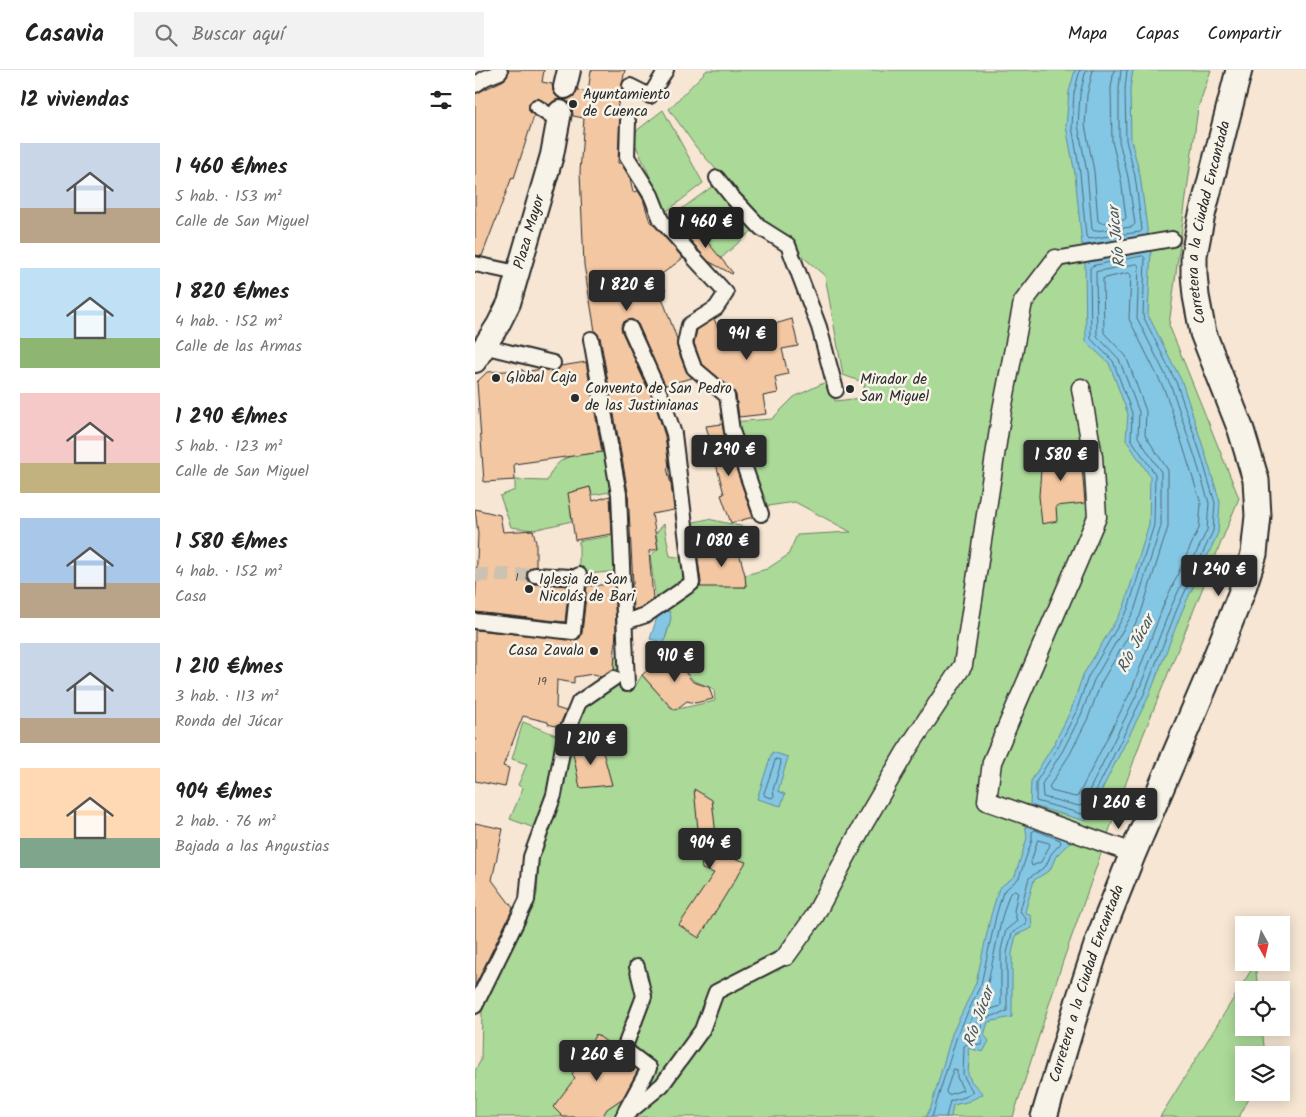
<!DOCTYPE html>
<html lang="es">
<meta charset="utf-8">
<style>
:root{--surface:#fff;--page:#f2f2f2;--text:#222;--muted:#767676;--line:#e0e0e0;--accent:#2b2b2b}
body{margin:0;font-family:Kalam,sans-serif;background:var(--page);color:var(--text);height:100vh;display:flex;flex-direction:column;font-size:19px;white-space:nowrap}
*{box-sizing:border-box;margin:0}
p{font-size:16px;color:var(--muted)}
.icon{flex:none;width:28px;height:28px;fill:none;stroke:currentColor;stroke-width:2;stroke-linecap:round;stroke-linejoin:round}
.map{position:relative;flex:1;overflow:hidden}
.side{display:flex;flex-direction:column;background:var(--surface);width:475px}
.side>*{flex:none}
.needle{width:32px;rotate:172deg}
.tools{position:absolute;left:760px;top:846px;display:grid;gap:10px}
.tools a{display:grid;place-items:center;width:55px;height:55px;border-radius:0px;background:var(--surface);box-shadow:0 2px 12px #0003;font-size:25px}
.price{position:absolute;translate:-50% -42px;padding:0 11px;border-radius:5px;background:var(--accent);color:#fff;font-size:16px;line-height:32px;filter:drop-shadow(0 1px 2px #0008)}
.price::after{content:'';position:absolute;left:50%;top:30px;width:15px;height:11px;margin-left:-8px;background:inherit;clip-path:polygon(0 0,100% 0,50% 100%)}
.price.selected{background:#222;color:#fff}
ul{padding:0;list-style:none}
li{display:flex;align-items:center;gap:15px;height:125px;padding:0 20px}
li span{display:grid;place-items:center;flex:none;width:140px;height:100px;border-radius:0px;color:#555}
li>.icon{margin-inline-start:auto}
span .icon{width:60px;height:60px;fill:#fffc;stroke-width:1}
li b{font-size:21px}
h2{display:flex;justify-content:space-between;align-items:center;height:60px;padding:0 20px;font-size:21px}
header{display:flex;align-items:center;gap:30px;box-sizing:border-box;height:70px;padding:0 25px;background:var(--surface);border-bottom:1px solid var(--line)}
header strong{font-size:24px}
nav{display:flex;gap:28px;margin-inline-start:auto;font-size:18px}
.search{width:350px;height:45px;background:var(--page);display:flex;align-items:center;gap:12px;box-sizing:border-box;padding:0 18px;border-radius:0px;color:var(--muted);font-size:19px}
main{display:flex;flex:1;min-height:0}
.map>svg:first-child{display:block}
.green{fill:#abd998;stroke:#6b8262}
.water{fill:#84c7e5;stroke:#60899b}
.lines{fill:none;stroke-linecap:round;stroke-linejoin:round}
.shore{stroke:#4f6975;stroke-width:1}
.building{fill:#f3c7a2;stroke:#2b2b2b}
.pedestrian-tunnel{stroke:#cdc1b1;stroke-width:14;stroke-dasharray:14 7;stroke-linecap:butt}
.pedestrian-casing{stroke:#2b2b2b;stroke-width:18}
.minor-casing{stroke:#2b2b2b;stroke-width:21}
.tertiary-casing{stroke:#2b2b2b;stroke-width:26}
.secondary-casing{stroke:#2b2b2b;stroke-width:29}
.pedestrian{stroke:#f7f3e8;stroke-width:14}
.minor{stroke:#f7f3e8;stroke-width:18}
.tertiary{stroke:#f7f3e8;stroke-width:22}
.secondary{stroke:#f7f3e8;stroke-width:25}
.poi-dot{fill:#2b2b2b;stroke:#f7f3e8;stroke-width:2}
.labels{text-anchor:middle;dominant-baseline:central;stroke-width:5;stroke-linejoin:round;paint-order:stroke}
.number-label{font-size:12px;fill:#5d5249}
.poi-label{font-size:15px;fill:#2b2b2b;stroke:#f7f3e8;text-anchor:start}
.street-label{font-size:15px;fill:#2b2b2b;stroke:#f7f3e8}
.water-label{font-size:16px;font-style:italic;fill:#465a63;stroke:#f7f3e8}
</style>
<header>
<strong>Casavia</strong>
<div class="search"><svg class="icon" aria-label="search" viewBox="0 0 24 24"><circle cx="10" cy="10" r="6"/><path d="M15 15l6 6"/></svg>Buscar aquí</div>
<nav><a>Mapa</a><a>Capas</a><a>Compartir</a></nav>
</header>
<main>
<section class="side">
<h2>12 viviendas<svg class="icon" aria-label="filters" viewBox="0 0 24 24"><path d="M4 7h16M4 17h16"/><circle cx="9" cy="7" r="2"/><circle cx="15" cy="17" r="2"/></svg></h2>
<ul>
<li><span style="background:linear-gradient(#c9d6e8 65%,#b9a48a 0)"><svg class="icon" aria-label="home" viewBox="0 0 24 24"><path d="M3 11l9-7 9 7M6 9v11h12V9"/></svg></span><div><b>1 460 €/mes</b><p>5 hab. · 153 m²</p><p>Calle de San Miguel</p></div></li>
<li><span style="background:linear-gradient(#bfe0f5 70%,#8fb573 0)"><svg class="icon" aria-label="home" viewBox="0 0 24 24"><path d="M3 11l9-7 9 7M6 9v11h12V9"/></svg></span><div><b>1 820 €/mes</b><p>4 hab. · 152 m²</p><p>Calle de las Armas</p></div></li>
<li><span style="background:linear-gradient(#f6c9c9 70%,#c2b280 0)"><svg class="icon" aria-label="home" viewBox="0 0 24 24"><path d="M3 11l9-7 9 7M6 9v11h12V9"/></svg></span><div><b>1 290 €/mes</b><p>5 hab. · 123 m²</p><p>Calle de San Miguel</p></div></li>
<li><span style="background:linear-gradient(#a9c7e8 65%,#b9a48a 0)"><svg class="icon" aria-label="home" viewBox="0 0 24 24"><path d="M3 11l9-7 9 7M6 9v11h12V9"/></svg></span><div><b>1 580 €/mes</b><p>4 hab. · 152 m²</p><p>Casa</p></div></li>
<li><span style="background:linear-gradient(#c9d6e8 75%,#b9a48a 0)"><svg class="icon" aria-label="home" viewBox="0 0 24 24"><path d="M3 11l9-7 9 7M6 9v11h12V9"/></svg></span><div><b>1 210 €/mes</b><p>3 hab. · 113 m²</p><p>Ronda del Júcar</p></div></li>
<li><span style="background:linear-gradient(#ffd9b3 70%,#7fa58c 0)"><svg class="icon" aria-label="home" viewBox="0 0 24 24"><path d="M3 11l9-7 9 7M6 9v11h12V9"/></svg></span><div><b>904 €/mes</b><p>2 hab. · 76 m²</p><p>Bajada a las Angustias</p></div></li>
</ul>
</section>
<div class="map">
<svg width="831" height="1047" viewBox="0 0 831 1047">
<rect width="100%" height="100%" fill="#f6e6d3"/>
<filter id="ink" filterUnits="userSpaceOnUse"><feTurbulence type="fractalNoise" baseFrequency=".02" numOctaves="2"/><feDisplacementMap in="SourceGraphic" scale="10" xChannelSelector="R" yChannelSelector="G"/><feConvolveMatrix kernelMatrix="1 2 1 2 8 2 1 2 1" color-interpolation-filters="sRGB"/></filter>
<g filter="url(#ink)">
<g class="green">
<path d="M232,0H736L723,38L694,255L764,428L667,668L588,891L538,1047H0V1001L6,990L7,940L62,824L64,788L98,663L107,639L139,608L140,586L146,587L158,599V620L167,605L198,640L240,631L239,619L219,611L193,581L189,573C193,557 200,548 189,534L215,516L271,517L270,505L292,499L313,485L322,465L376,462L320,432L286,437L256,352L297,349L319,327L357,309L360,331L387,328L390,313L368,305L350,206L289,153L221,77L194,39Z"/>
<path d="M188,40L228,113L191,142L156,65Z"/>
<path d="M238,116L280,158L234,199L194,148Z"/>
<path d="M129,382L135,422L117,425L115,417L94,423L97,451L58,460L36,457L25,426L40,420V410L72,411C84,381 101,386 129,382Z"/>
<path d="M233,449L274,458L228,478L220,477L215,453Z"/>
<path d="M189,454L195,486L209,488C212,518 206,517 181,531L175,486L183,479L181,463Z"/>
<path d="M142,465L143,501L104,505V471Z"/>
<path d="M48,652L91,669L62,759L35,749L48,718L43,715L52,694L37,689Z"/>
<path d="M780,894L783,920H769V958H787L790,985H769V1022L777,1023L764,1047H685Z"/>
</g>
<g class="water">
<path d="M600,0H658L655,19L656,70L665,105L673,166L607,175L600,104L591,56L594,22Z"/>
<path d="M676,179L673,245L707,312L730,383L745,432L743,463L707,541L674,626L611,751L555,735L556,711L579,674L596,640L608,605L649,537L674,454L675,406L651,370L653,344L634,293L611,272L610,192Z"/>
<path d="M185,538L195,542L196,548L189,573L175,569Z"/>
<path d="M297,682L313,687L303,721L310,724L306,736L282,729Z"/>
<path d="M550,751L597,770L581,786L575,800L559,810L550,842L556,846L557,858L541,865L537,883V947L513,952L509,965L514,971L508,982L493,978L494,990L493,1004L496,1011L508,1024L492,1032L478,1035L476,1047H451L456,1037L477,964L501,913L516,845L524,818L540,806L552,768Z"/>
</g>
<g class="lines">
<g class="shore">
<path d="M605,0L599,23L597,56L605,103L611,166L613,169L665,162L667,160L660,106L651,70L650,19L652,0"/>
<path d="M611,0L605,24L603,55L612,102L617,159L619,161L657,157L660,154L653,107L644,71V18L646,0"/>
<path d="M618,0L612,25L610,55L619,101L623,151L626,153L649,150L651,148L646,109L637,71L636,18L639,0"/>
<path d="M668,186L670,188L668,246L702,314L726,385L740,433L738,461L702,539L669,624L610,743L607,744L561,731V712L583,677L601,642L613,607L653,539L679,455L680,404L656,369L657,343L638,291L616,269L615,198L617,196Z"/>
<path d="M662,194L664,196L662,248L696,316L720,387L734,433L732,460L696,537L663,622L607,735L604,736L568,727L567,714L588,680L606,645L619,610L659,541L686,456V402L663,367L664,342L644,289L622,266L621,202Z"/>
<path d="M654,203L656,205L654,249L689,319L696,338L726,434L724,458L689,534L657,619L603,726L600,727L576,721L574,717L595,684L613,648L626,613L665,546L693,457V400L670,365L671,341L651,286L629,263L628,209Z"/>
<path d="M301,689L305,690L306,693L298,720L299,726L297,728L290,726L289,724Z"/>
<path d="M563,770L574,773L575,775L566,792L557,796L556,793Z"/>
<path d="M540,820L543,822L539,841L542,851L531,860L526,880V936L510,941L505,945L498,965L491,967L490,963L512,917L527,847L534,825Z"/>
<path d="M479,999L482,1000V1007L488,1020L473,1025L471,1022Z"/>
<path d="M457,1047L482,966L506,914L521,846L528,822L544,808L557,770V762L560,760L585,770L586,773L576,784L571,796L554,808L545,841L551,849V854L537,863L532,883V941L509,949L504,964L508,971L506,975L494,973L489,976L488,1005L498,1022L490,1027L475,1031L471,1047"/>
</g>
</g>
<g class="building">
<path d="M33,0H69L67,12L77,14L78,21L81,26L86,29L80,30L74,35L63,28L58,29L54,33V40L59,46L39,108L37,107L7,186L0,185V24L29,10L32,7Z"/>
<path d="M116,0H150L141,44H145L143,93H146L155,108L158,122L163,121L168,129L175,152L178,153L208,188L183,207L191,221L186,225L202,269V277L211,301L217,308L190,315L163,254L156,249L148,253L146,257L147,262L180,334L190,366L194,397L192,398L196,414L199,440L177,444L183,479L174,481L178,529L167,537L158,540L157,514H158L153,422L125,267L120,261L109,195L105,102L109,48L98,46L97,37L94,32L89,30L94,29L99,26L103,20L113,22Z"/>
<path d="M220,157L258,203L257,204L233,191L208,162Z"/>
<path d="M239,249L248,269L317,249L323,276L307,279L313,304L300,307L303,323L288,326L291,344L264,347L261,325L258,320L226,293L219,273L222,260Z"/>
<path d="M111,292L127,382L39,394L40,410L9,412L2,312L12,302L48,300V302L67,299L80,301L86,296Z"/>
<path d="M247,354L249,364L278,447L256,453L246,425L249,424L231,356Z"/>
<path d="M605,373L610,433L581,436L582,451L567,454L564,426L567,386L588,387L586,375Z"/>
<path d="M115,417L118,431L135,426L137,464L100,470L93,423Z"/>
<path d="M0,439L25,445L28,462L58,460L61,472V496L53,500L52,508L55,512L60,514L94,516L90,552L0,542L3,464Z"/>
<path d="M262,475L270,505L271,517H225L226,512L222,483Z"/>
<path d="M139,514L141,557L139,599L127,606L118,604L99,607V613L82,610L81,638L91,641L84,657L73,654V652L48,646L28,696L34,698L30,717L0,711V560L101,570L105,568L107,563L112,516Z"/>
<path d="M193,581L218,612L234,617L238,629L220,633L212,631L200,640L193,634L167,605Z"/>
<path d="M125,671L137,715L105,718L97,678Z"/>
<path d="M219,719L237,730L243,783L271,792L224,868L204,855L239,803L227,799Z"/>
<path d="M0,753L28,759L17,810L38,838L0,916Z"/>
<path d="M121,964L141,979L144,986L163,1000L148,1028L132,1039L127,1047H88L78,1037L100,1008L97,1004Z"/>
</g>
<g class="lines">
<path class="pedestrian-tunnel" d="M0,505H60"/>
<defs>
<g id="pedestrian">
<path d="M0,15L10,8L25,2"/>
<path d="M155,16L175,26L191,0"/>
<path d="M62,37L83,51"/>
<path d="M153,51L152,87L176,125L186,150L215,183"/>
<path d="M242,108L257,127L286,158L313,175L344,257L361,320"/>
<path d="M219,188L251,223L241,238L214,255L210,274L219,298L252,326L257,361L286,444"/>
<path d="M581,189L697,169"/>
<path d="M0,194L42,203"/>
<path d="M116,269L144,424L152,614"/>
<path d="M8,276L78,293"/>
<path d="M60,505L96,507"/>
<path d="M0,551L98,562L104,505"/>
<path d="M150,552L171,545L217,513L199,364L188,331L155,258"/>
<path d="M0,936L52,830L56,787L79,725L90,666L104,632L139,608"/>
<path d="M150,1042L174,998L149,979L169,926L162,897"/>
<path d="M148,1047L187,1015L227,960L241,922L311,886"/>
</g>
<g id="minor">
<path d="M606,318L618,387L622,447L517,692L512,731L658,783"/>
<path d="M311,886L339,847L388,755L430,683L488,595L527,340L548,232L581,189"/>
</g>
<g id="tertiary">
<path d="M90,17L94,0"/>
<path id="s1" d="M0,291L23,255L34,233L77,85L85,42"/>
</g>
<g id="secondary">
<path id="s2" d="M569,1047L604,930L625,866L658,783L730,615L766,524L779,484L783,446L781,410L766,360L728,263L721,226L719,204V185L726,149L764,0"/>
</g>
</defs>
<use href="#pedestrian" class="pedestrian-casing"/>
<use href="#minor" class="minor-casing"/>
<use href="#tertiary" class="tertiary-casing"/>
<use href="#secondary" class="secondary-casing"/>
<use href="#pedestrian" class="pedestrian"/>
<use href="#minor" class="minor"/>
<use href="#tertiary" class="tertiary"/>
<use href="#secondary" class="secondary"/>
</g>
</g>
<g class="poi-dot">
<circle cx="98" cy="34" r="5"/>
<circle cx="21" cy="308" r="5"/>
<circle cx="375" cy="319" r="5"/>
<circle cx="100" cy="328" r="5"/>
<circle cx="54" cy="519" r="5"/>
<circle cx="119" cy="581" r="5"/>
</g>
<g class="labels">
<g class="number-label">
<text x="42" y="507">1</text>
<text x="67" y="611">19</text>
</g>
<g class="poi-label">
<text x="108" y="25">Ayuntamiento<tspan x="108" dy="17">de Cuenca</tspan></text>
<text x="31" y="308">Global Caja</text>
<text x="385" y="310">Mirador de<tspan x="385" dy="17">San Miguel</tspan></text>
<text x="110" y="319">Convento de San Pedro<tspan x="110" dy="17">de las Justinianas</tspan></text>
<text x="64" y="510">Iglesia de San<tspan x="64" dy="17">Nicolás de Bari</tspan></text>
<text x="109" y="581" text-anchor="end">Casa Zavala</text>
</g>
<g class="street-label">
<text stroke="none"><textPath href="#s2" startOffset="945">Carretera a la Ciudad Encantada</textPath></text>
<text stroke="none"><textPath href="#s1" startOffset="141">Plaza Mayor</textPath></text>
<text stroke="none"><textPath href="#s2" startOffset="140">Carretera a la Ciudad Encantada</textPath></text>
</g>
<g class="water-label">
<text transform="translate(642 167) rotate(-96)">Río Júcar</text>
<text transform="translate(661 574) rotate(-62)">Río Júcar</text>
<text transform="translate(504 947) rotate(-70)">Río Júcar</text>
</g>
</g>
</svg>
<div class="tools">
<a><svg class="needle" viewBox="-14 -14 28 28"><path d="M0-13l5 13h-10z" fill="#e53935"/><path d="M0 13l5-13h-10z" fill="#767676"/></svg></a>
<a><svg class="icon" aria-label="locate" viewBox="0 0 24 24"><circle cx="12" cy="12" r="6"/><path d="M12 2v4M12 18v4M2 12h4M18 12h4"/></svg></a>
<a><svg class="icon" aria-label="layers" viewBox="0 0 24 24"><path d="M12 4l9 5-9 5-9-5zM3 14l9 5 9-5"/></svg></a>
</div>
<b class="price selected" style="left:231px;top:179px">1 460 €</b>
<b class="price" style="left:152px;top:242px">1 820 €</b>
<b class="price" style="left:272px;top:291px">941 €</b>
<b class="price" style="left:254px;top:407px">1 290 €</b>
<b class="price" style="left:586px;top:412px">1 580 €</b>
<b class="price" style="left:247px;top:498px">1 080 €</b>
<b class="price" style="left:744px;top:527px">1 240 €</b>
<b class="price" style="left:200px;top:613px">910 €</b>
<b class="price" style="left:116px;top:696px">1 210 €</b>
<b class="price" style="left:644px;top:760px">1 260 €</b>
<b class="price" style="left:235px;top:800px">904 €</b>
<b class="price" style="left:122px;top:1012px">1 260 €</b>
</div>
</main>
